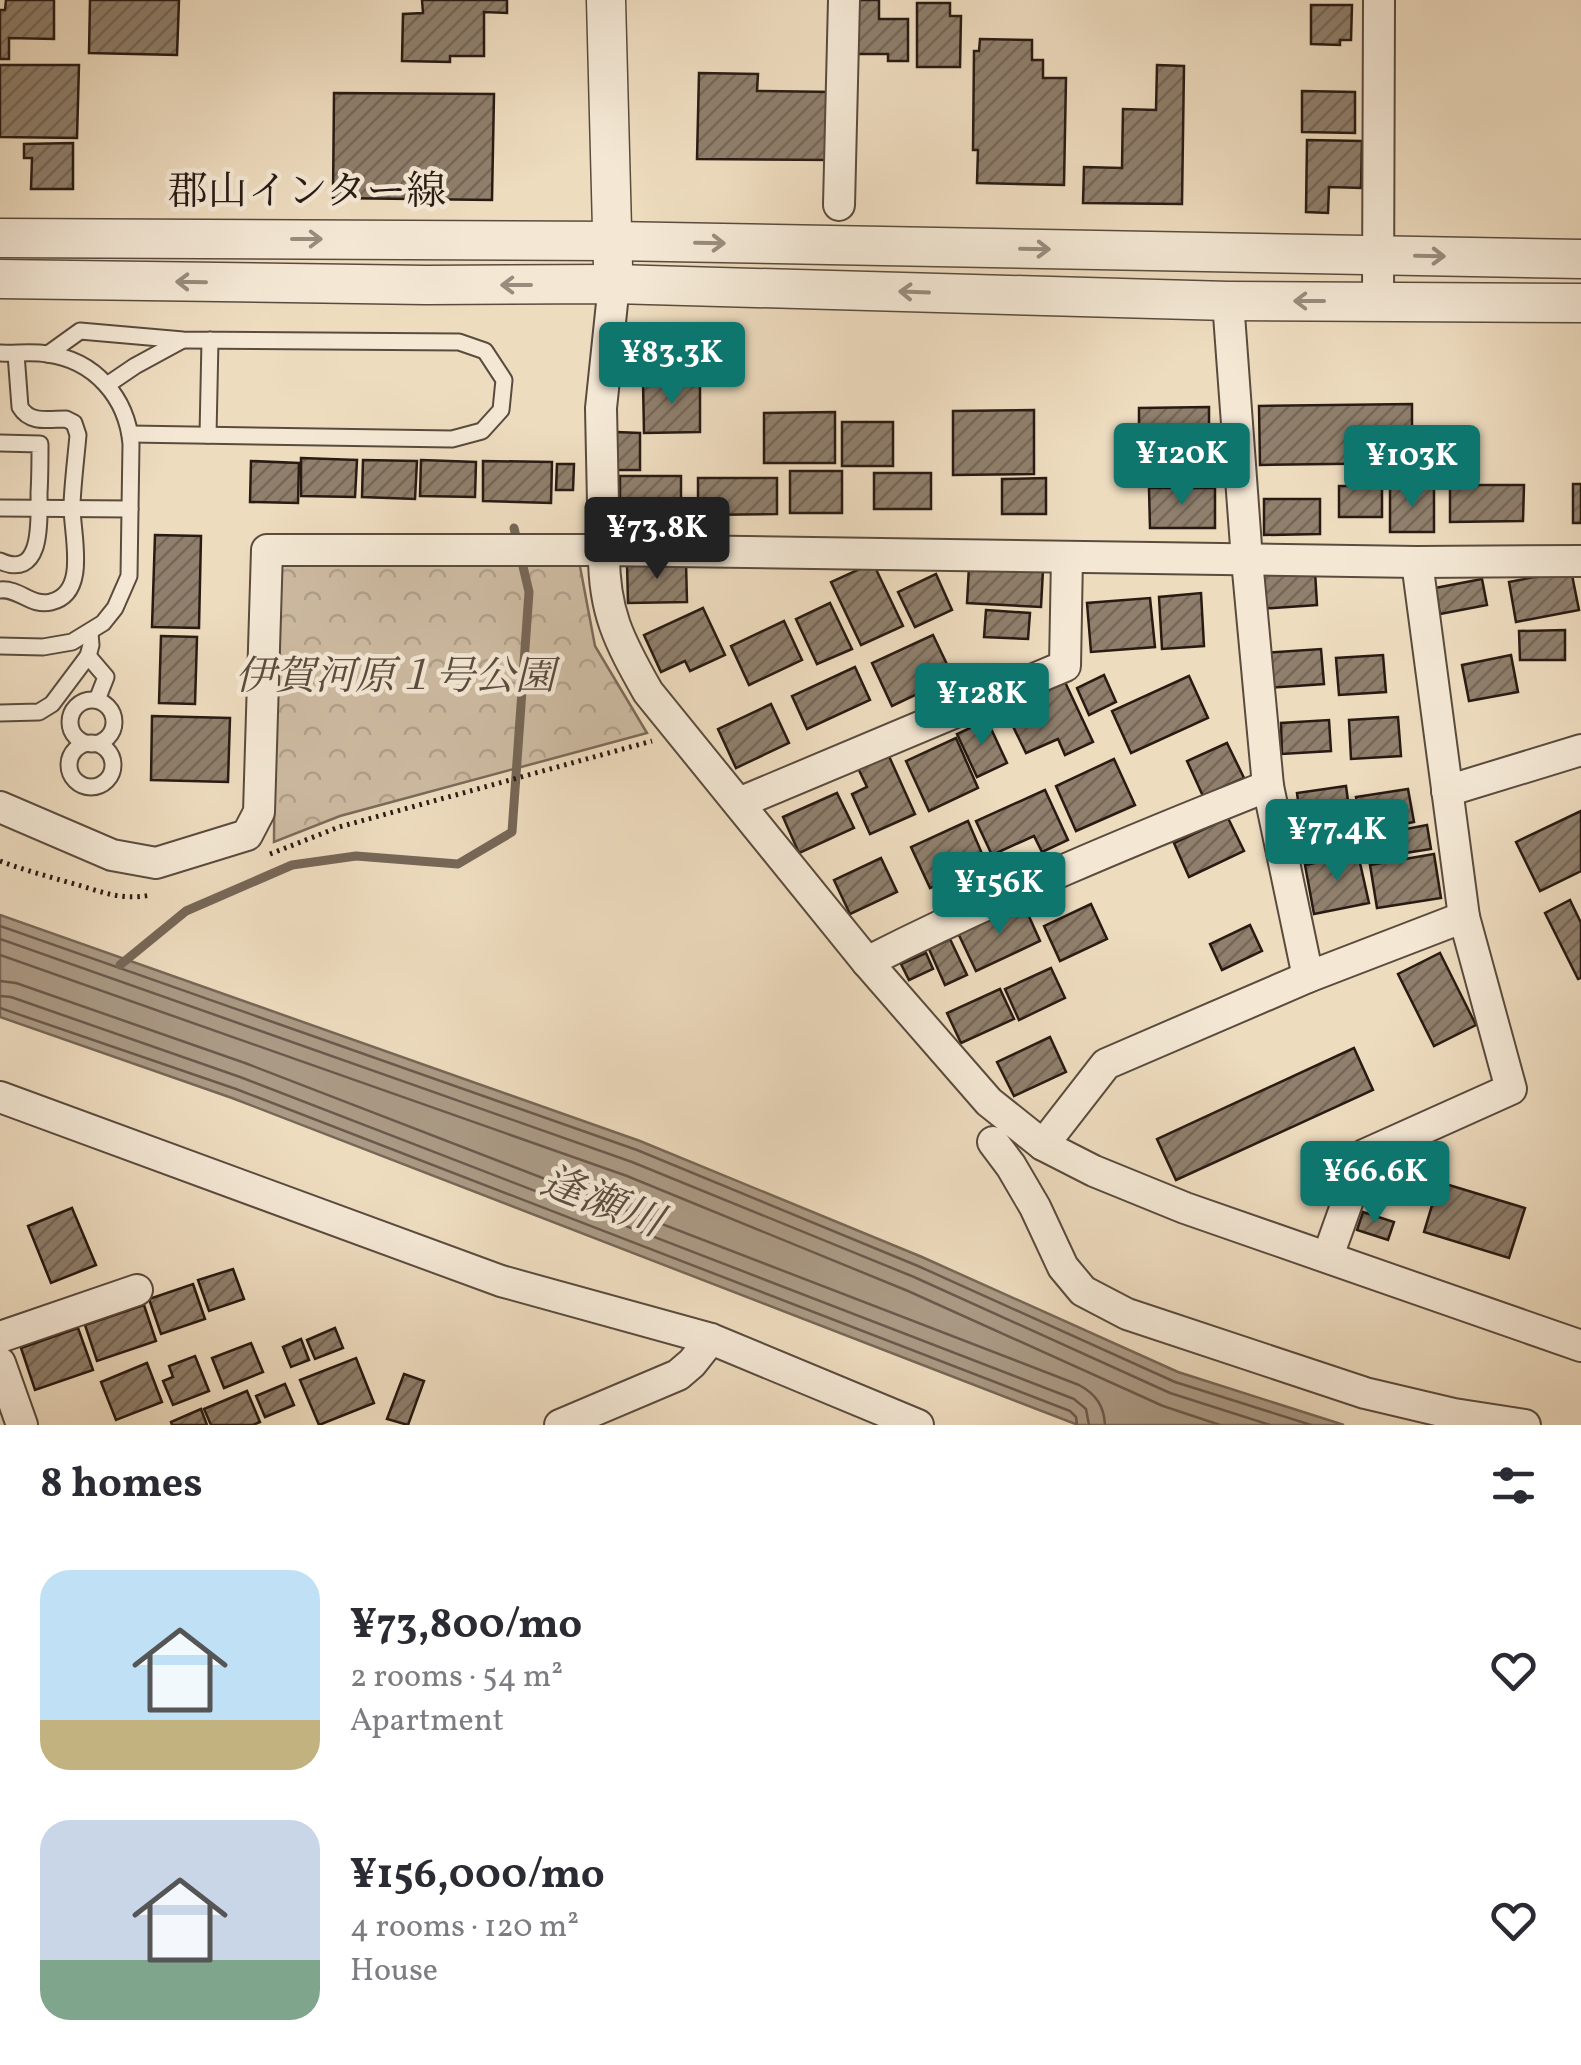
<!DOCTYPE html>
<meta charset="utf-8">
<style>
:root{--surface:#fff;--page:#f2f2f3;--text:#2b2b33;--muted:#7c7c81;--accent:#0f766e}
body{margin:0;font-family:Vollkorn,"Noto Serif JP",serif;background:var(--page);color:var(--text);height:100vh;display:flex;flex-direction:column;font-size:38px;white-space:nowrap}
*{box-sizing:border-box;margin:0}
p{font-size:32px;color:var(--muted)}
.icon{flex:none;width:55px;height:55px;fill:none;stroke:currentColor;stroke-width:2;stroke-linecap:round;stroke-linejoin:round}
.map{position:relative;height:1425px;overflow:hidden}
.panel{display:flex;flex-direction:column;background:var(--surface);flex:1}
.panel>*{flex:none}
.price{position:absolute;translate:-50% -85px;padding:0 22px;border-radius:10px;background:var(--accent);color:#fff;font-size:32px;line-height:65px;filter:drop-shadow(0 2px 5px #0008)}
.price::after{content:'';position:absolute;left:50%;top:60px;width:30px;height:22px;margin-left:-15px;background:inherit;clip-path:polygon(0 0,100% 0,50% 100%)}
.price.current{background:#222;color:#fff}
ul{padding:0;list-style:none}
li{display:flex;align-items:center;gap:30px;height:250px;padding:0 40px}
li span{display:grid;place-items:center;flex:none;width:280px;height:200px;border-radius:30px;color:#555}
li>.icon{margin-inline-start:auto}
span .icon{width:120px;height:120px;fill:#fffc;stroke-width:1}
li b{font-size:42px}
h2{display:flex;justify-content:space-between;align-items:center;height:120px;padding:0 40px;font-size:42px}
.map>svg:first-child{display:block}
.park{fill:url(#park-crowns);stroke:#7b6b5a;stroke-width:2.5}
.water{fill:#ab9a85;stroke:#776757;stroke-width:2.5}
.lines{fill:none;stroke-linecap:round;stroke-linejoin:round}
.shore{stroke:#6a5a4c;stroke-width:2.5}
.stream{stroke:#776757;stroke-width:9}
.building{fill:url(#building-hatch);stroke:#291b13;stroke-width:2.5}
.service-casing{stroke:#5a4b3e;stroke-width:19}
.minor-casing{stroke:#5a4b3e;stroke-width:34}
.tertiary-casing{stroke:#5a4b3e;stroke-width:41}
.path{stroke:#291b13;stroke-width:5;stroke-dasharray:2.5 5;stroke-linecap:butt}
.service{stroke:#f4e8d5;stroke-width:15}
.minor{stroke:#f4e8d5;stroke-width:30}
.tertiary{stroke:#f4e8d5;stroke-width:38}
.oneway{stroke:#998c7e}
.labels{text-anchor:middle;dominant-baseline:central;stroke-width:9;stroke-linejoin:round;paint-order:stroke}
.street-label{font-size:40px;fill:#291b13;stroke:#f4e8d5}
.park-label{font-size:40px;font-style:italic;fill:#5a4b3e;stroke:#f4e8d5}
.water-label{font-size:42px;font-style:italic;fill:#5d4e41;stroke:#f4e8d5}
</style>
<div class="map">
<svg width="1581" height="1425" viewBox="0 0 1581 1425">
<defs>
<pattern id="park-crowns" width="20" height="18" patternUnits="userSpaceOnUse" patternTransform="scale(2.5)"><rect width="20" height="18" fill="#cdbba2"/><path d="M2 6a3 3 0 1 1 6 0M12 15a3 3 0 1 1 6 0" fill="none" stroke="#b0a08b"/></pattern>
<pattern id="building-hatch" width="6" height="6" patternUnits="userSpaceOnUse" patternTransform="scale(2.5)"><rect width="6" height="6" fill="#8f7f6c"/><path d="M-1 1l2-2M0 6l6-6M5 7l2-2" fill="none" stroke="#756758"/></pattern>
</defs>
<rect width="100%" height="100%" fill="#eedcbf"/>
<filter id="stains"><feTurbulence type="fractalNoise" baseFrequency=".002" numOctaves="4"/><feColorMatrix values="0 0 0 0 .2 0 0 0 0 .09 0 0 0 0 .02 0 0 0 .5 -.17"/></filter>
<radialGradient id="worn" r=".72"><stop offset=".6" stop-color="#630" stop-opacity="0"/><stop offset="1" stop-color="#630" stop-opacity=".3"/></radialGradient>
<path class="park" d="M276,560L579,561L595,646L647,733L340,816L274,842Z"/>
<path class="water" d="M0,915L640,1141L922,1257L1178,1372L1344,1425H1078L232,1098L0,1017Z"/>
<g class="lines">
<g class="shore">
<path d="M0,926L637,1150L918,1266L1175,1382L1311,1425"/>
<path d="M0,939L632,1162L914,1277L1170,1393L1270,1425"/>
<path d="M0,955L627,1176L908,1291L1163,1406L1220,1425"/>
<path d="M0,981L16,983L245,1063L1079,1385C1096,1394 1104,1406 1105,1425"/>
<path d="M0,996L11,997L240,1077L1074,1399L1086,1409L1089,1425"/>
<path d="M0,1008L236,1089L1070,1411L1076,1417L1077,1425"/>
</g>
<path class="stream" d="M120,965L186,911L292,865L356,856L458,864L512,832L529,592L514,528"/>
</g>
<g class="building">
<path d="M6,0H54V39L9,38V59H0V10H5Z"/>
<path d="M90,0H179L177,55L89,53Z"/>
<path d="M422,0H507V13L484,12V56H450V62L402,61L403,14L423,13Z"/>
<path d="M861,0H879V19H908V61H888V54H851L852,8Z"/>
<path d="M917,3H950V16H961L960,67H917Z"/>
<path d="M1311,5H1352L1351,40H1340V45L1311,44Z"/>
<path d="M980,39L1032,40V60H1043V78H1066L1064,185L977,183L978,150H973L974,51H979Z"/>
<path d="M0,65H79L77,138L0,137Z"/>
<path d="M1157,65L1184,66L1182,204L1083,203L1084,167L1122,168L1123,109L1156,110Z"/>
<path d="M699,73L758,74L757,91L834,92L833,160L697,159Z"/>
<path d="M1302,91L1355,92V133L1302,132Z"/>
<path d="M334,93L494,94L492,200L333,198Z"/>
<path d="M1307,140L1362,141L1361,188L1329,187L1328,213L1306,212Z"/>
<path d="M73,143V189H31L32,158H24V144Z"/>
<path d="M645,326H697V378L645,377Z"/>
<path d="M643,382H700V432L644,433Z"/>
<path d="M1412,404V463L1260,465L1259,406Z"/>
<path d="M1209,407V440L1139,441V408Z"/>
<path d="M1034,410V474L953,475V411Z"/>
<path d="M835,412V463H764V413Z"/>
<rect x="842" y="422" width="51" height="44"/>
<path d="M616,432L640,433V470H616Z"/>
<path d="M1209,450L1210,476L1145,477V451Z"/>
<path d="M301,458L357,460L355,497L301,496Z"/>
<path d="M363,460L417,461L415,499L362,497Z"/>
<path d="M421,460L476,462L475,497L420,496Z"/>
<path d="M251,461L299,463L298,503L250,502Z"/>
<path d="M483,461L552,462L551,503L483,501Z"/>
<path d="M557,464H574L573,490H556Z"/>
<rect x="790" y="471" width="52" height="42"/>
<rect x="874" y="473" width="57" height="36"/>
<rect x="620" y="476" width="61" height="33"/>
<path d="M698,478H777V514L698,515Z"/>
<path d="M1046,478V514H1002V479Z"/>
<rect x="1573" y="484" width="8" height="39"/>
<path d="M1450,485H1524L1523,521L1450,522Z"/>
<rect x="1339" y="486" width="43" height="31"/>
<path d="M1149,488H1215V528H1150Z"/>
<rect x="1390" y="488" width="44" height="44"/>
<path d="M1264,499H1320V534L1264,535Z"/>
<path d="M155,535L201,536L199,628L152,627Z"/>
<path d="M686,562L687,602L628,603L627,563Z"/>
<path d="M873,563L903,626L861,645L831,582Z"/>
<path d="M969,566L1043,570L1041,607L967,603Z"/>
<path d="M1571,570L1579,610L1516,622L1509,582Z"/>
<path d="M1315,571L1317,605L1259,609L1256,575Z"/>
<path d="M936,574L952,610L915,627L898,592Z"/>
<path d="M1482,579L1487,605L1440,614L1435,588Z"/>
<path d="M1201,593L1204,646L1162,649L1159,597Z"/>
<path d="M1150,598L1155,647L1091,652L1087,603Z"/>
<path d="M830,603L852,649L817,664L796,619Z"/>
<path d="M703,608L725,655L690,671L685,661L661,672L644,635Z"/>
<path d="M986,610L1030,613L1028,639L984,637Z"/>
<path d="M784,621L802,660L749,685L731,646Z"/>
<path d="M1565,630V660H1520L1519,631Z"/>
<path d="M933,635L953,677L892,706L872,663Z"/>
<path d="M161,636L197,637L195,704L159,703Z"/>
<path d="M1321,649L1324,684L1266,688L1264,653Z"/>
<path d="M1383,655L1386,692L1339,695L1336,658Z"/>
<path d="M1511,655L1518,692L1469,701L1462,665Z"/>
<path d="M855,667L870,700L807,729L792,696Z"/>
<path d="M1104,675L1116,702L1089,715L1077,688Z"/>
<path d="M1189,676L1208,718L1131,753L1112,711Z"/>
<path d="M1065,682L1093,742L1065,755L1058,739L1026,753L1005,710Z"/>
<path d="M771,704L789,743L736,768L718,729Z"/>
<path d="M152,716L230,718L228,782L151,780Z"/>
<path d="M1398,717L1401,756L1351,759L1349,720Z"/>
<path d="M987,720L1007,763L977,777L957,734Z"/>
<path d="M1329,720L1331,751L1282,754L1281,723Z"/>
<path d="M956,738L978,788L929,811L906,761Z"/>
<path d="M1227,743L1244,778L1203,796L1187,761Z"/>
<path d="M888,754L915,814L870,834L852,794L867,787L858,768Z"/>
<path d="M1114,759L1135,805L1076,831L1056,786Z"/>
<path d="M1346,786L1351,823L1302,830L1297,793Z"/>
<path d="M1408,789L1414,822L1362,832L1356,797Z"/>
<path d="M1045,790L1068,840L1042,852L1034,836L992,855L976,821Z"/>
<path d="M837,793L854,828L799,853L783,817Z"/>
<path d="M1581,811V871L1540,891L1516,842Z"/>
<path d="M1228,818L1244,851L1189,877L1174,843Z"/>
<path d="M968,821L986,863L930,888L911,847Z"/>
<path d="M1427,825L1431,849L1405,853L1401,830Z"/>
<path d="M1358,854L1369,903L1314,914L1305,865Z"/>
<path d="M1434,854L1441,898L1377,908L1370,865Z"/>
<path d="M881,858L897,892L850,914L834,880Z"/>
<path d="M1570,900L1581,923V978L1578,979L1545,913Z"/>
<path d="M1023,903L1040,941L976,971L958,933Z"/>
<path d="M1091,904L1107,939L1060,961L1044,926Z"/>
<path d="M1250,925L1262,951L1222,970L1210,944Z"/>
<path d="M950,939L967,975L945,985L929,949Z"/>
<path d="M926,953L933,969L909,980L901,964Z"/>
<path d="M1440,953L1476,1025L1434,1046L1398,974Z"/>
<path d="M1051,968L1065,998L1019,1020L1005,989Z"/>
<path d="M1000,989L1014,1019L961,1043L947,1013Z"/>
<path d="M1050,1037L1066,1072L1014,1096L997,1062Z"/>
<path d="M1354,1048L1373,1090L1176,1180L1157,1139Z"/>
<path d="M1383,1165L1419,1176L1413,1195L1377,1184Z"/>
<path d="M1439,1182L1525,1208L1509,1258L1424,1232Z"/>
<path d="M72,1208L96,1265L51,1283L28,1226Z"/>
<path d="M1363,1212L1394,1222L1388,1240L1357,1230Z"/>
<path d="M233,1269L244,1299L209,1311L198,1280Z"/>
<path d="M193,1284L205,1319L161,1334L149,1299Z"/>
<path d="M144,1305L156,1341L97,1361L85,1325Z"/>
<path d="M78,1328L93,1370L35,1390L21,1348Z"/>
<path d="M335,1328L343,1348L315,1359L307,1340Z"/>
<path d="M301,1339L309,1360L291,1367L283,1347Z"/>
<path d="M251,1343L263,1372L224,1388L212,1358Z"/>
<path d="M195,1356L209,1391L173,1405L163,1381L173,1377L169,1366Z"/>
<path d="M356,1358L374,1403L319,1425L300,1380Z"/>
<path d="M147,1363L162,1402L116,1420L101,1382Z"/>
<path d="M404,1374L424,1381L408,1425L387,1419Z"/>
<path d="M285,1384L294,1405L265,1417L256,1396Z"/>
<path d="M247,1391L260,1422L253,1425H211L204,1409Z"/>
<path d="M201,1409L207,1425H172L171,1422Z"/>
</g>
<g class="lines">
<defs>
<g id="service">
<path d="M0,353C15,354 32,351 47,354C95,360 127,398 131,444L129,576L115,608L103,623L72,642L43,647L0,646"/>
<path d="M48,354L80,331L183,340L459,342L485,351L504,380L501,410L482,431L452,439L130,434"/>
<path d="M107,385L135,366L181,341"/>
<path d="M208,435L210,340"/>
<path d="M0,443L40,444C40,460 40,477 39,493C39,518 44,581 0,561"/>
<path d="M0,508L130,509"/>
<path d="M0,590C20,588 31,607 51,602C90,593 71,532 72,504C73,481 76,458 78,435L74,423L66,419C49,419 30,424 20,407L16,354"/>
<path d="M88,656L106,677L97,700"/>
<circle cx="92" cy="722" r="22"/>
<path d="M0,713L39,712L52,704L88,656L91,645L90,633"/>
<circle cx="91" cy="765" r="22"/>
</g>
<g id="minor">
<path d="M839,205L844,0"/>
<path d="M1228,301L1247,560L1268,786L1308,977"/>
<path d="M1378,302L1379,0"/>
<path d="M1581,561L1417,562L604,550C603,611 619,641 648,692L867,962L989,1102L1043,1145L1094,1171L1185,1208L1581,1346"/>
<path d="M1447,791L1581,750"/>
<path d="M739,803L1065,666L1067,557"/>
<path d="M0,807L112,855L156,863L247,835L259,812L267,550H604L601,408L614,284"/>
<path d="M867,962C997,896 1132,840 1268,786"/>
<path d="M0,1097L501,1281L711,1339L918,1425"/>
<path d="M993,1142L1011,1166L1035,1207L1063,1267L1083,1291L1127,1314L1365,1393L1454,1414L1525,1425"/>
<path d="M1043,1145L1106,1064L1308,977L1464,917"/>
<path d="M1328,1256L1364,1155L1511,1089L1464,917L1417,562"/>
<path d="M0,1337L137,1290"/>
<path d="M0,1363L22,1425"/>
<path d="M560,1425L678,1375L692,1363L711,1339"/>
</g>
<g id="tertiary">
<path d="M606,0L613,267"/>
<path d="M0,238L613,241L1581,259"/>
<path d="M0,279L426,285L614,284L1228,301L1581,303"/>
</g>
</defs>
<use href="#service" class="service-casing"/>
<use href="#minor" class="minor-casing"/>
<use href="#tertiary" class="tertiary-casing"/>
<g class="path">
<path d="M270,854L339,827L652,741"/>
<path d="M0,861C23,870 47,876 71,883C101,891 119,901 151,895"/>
</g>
<use href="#service" class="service"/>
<use href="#minor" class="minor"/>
<use href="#tertiary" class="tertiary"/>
</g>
<defs><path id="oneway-shaft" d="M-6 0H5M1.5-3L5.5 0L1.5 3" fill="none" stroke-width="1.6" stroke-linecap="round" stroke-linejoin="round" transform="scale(2.5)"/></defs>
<g class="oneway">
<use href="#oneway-shaft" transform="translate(307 239)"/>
<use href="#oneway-shaft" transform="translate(710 243) rotate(1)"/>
<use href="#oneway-shaft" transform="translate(1035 249) rotate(1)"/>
<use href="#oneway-shaft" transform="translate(1430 256) rotate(1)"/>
<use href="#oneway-shaft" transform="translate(191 282) rotate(-179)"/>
<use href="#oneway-shaft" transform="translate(516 285) rotate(180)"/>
<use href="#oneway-shaft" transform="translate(914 292) rotate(-178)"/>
<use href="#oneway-shaft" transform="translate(1309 301) rotate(-180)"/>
</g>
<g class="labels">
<g class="street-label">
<text x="307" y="194">郡山インター線</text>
</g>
<g class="park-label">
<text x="395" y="679">伊賀河原１号公園</text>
</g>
<g class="water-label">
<text transform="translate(601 1204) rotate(21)">逢瀬川</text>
</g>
</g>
<rect width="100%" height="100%" filter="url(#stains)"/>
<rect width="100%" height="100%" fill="url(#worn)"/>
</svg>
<b class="price" style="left:672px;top:407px">¥83.3K</b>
<b class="price" style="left:1182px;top:508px">¥120K</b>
<b class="price" style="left:1412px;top:510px">¥103K</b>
<b class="price current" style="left:657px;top:582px">¥73.8K</b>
<b class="price" style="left:982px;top:748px">¥128K</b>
<b class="price" style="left:1337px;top:884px">¥77.4K</b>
<b class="price" style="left:999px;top:937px">¥156K</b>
<b class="price" style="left:1375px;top:1226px">¥66.6K</b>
</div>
<section class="panel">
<h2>8 homes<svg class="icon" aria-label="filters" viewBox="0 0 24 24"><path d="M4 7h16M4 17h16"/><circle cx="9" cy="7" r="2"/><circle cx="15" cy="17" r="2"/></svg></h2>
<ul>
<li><span style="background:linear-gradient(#bfe0f5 75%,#c2b280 0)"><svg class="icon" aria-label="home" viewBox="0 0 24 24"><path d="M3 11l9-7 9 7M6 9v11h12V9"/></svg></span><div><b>¥73,800/mo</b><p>2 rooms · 54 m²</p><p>Apartment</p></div><svg class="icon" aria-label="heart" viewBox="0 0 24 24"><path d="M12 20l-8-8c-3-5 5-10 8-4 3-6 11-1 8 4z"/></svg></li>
<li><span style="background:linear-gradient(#c9d6e8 70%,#7fa58c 0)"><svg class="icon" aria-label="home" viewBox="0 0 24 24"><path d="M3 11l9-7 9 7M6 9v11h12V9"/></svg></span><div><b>¥156,000/mo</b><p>4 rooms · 120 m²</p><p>House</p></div><svg class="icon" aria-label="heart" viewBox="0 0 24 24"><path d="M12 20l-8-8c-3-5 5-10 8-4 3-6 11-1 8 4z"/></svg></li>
</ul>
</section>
